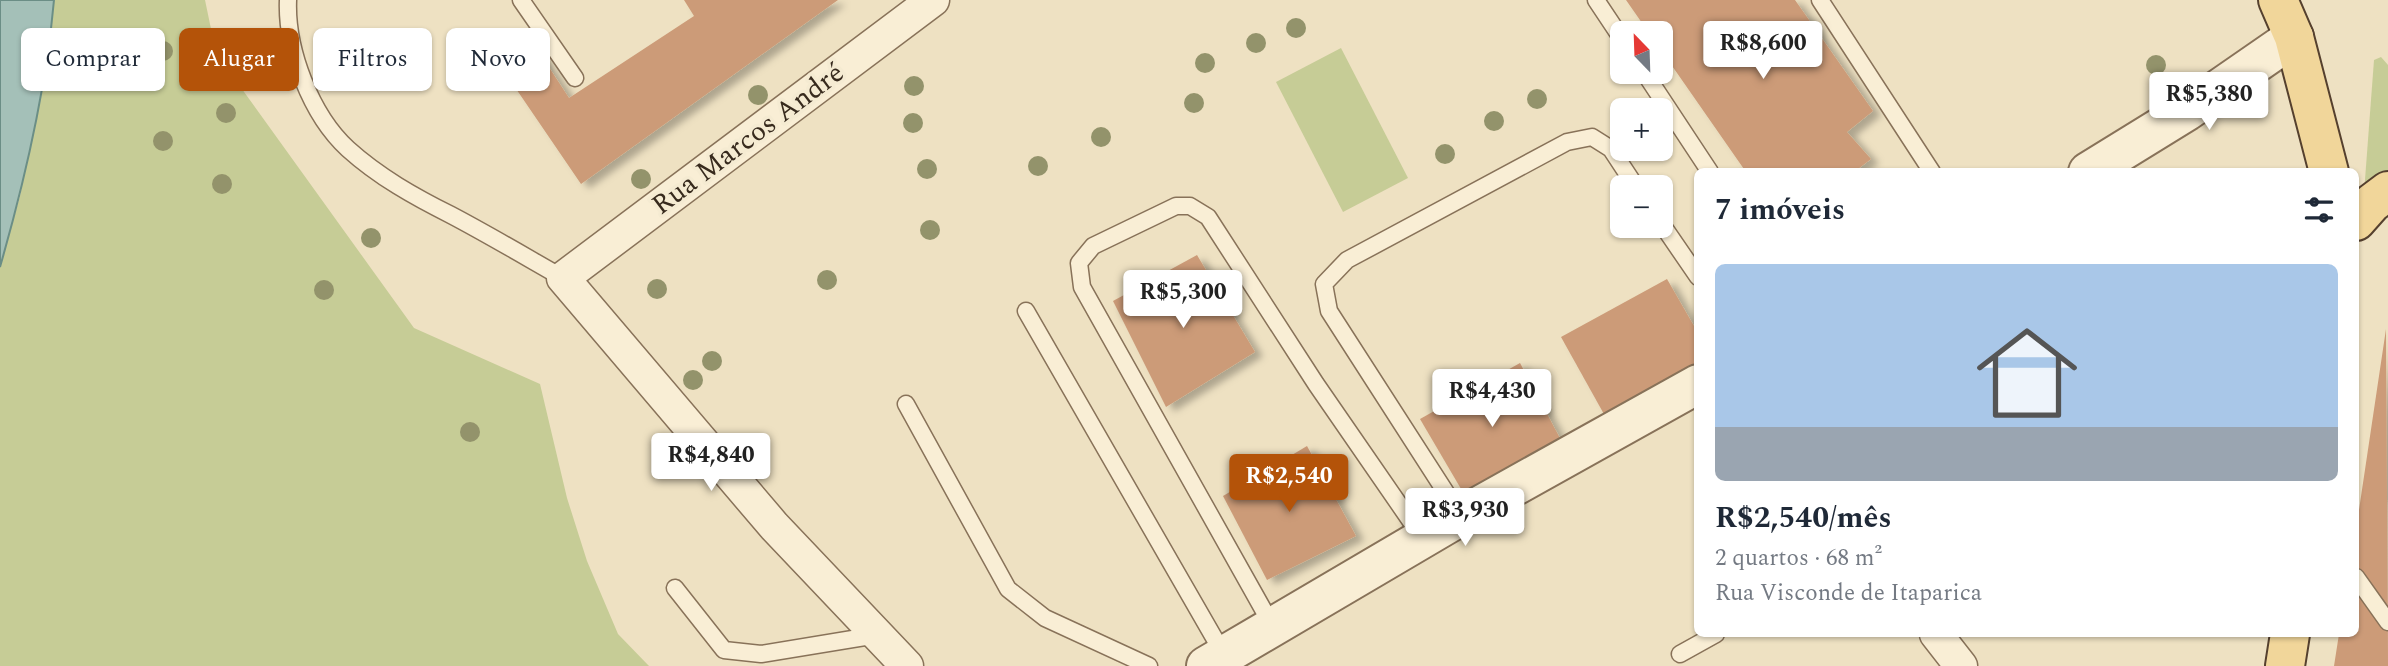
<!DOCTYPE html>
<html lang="pt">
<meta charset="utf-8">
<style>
:root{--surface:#fff;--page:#f6f6f7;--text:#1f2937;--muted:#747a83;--line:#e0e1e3;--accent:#b45309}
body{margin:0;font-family:Spectral,serif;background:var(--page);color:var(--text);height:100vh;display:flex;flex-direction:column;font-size:26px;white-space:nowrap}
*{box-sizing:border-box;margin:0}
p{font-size:23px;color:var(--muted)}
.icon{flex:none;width:38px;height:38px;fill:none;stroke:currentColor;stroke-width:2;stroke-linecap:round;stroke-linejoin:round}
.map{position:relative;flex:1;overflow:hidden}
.details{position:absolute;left:1694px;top:168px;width:665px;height:469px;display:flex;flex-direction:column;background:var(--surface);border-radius:10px;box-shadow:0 2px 5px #0004}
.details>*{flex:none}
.hud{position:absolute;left:21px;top:28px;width:665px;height:63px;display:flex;gap:14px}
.needle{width:46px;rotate:337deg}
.tools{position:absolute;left:1610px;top:21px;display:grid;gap:14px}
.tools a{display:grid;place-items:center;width:63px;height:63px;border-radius:10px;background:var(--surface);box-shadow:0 2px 5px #0004;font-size:35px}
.price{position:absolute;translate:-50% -60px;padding:0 16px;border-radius:7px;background:#fff;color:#222;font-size:23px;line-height:46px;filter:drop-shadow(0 2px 4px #0008)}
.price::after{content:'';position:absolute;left:50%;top:42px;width:21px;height:16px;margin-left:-10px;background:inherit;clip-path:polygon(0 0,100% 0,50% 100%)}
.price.active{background:var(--accent);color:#fff}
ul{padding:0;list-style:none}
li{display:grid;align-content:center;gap:14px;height:371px;padding:0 21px}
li+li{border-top:2px solid var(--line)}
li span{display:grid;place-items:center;height:217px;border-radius:10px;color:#555}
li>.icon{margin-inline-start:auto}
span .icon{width:126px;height:126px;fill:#fffc;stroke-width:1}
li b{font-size:30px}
h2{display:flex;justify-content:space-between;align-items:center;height:84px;padding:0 21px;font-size:30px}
.pill{padding:0 24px;border-radius:10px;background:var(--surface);box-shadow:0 2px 5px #0004;font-size:24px;line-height:63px}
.pill.active{background:var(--accent);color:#fff}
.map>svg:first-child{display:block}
.green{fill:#c6cc96}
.water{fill:#a4c0b8;stroke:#6b8e86;stroke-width:2}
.building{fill:#cc9b78;filter:url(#shadow)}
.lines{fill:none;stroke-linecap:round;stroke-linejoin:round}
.service-casing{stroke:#887259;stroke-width:19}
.minor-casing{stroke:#887259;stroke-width:35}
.tertiary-casing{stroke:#887259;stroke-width:42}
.primary-casing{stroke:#55402e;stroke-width:42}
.service{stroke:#f9eed5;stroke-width:16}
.minor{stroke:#f9eed5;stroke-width:32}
.tertiary{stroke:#f9eed5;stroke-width:38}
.primary{stroke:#f1d69a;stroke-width:38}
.tree{fill:#93936b}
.labels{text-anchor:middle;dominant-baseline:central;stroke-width:7;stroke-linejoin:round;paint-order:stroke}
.street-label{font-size:28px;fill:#372a1d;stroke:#f5ebd2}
</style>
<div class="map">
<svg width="2388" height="666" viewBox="0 0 2388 666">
<defs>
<filter id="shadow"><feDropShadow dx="8" dy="4.5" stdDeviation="3.5" flood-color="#0004"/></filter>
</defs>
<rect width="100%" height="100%" fill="#eee1c2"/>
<g class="green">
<path d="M54,0H205L216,53L414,328L540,384L567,498L587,561L618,634L649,666H0V267L20,196L50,45Z"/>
<path d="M1341,48L1408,178L1343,212L1276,82Z"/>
<path d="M2381,57L2388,65V180L2364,193L2374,60Z"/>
</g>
<path class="water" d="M0,0H54C46,90 25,180 0,267Z"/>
<g class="building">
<path d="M684,0H838L581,184L508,77L541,55L569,98L694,16Z"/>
<path d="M1626,0H1795L1873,111L1847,132L1871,159L1854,172H1746L1661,50V33H1649Z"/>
<path d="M1197,255L1255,352L1166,407L1113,301Z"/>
<path d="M1667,279L1698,333V362L1605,416L1561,337Z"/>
<path d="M2386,329L2388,666H2334L2339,634H2356V530Z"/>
<path d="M1520,363L1562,442L1464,494L1420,419Z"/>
<path d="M1307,446L1356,536L1267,580L1223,496Z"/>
</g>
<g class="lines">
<defs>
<g id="service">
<path d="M288,0C286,50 311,115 348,149C379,177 415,197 451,215C489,235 526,257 563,278"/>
<path d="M521,0L575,78"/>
<path d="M1596,0L1622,39"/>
<path d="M1820,0L1932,172"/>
<path d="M1644,72L1710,172"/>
<path d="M1661,223L1698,277"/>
<path d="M1026,311L1224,655"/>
<path d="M906,404L1008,589L1045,618L1149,666"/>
<path d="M1461,516L1329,311L1324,284L1347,260L1567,142L1592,137L1611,149L1636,187"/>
<path d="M2356,577L2388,622"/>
<path d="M675,588L724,650L761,654L877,635"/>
<path d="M1273,627L1082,287L1079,263L1093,246L1176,206H1190L1208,217L1316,384L1423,539"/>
<path d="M1680,654L1716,634"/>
</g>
<g id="minor">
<path d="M1936,634L1961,666"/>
<path d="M907,666L774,526L563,278L933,0"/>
</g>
<g id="tertiary">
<path d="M2088,172L2187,111L2294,37"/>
<path d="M1206,666L1461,516L1698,384"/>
</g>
<g id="primary">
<path d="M2278,0L2294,37L2329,172"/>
<path d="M2356,221L2372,203L2388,191"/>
<path d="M2285,666L2290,634"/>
</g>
</defs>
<use href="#service" class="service-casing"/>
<use href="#minor" class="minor-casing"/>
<use href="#tertiary" class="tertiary-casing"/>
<use href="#primary" class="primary-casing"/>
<use href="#service" class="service"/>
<use href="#minor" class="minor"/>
<use href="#tertiary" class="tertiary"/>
<use href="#primary" class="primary"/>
</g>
<g class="tree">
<circle cx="1296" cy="28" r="10"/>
<circle cx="1256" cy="43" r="10"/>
<circle cx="163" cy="51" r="10"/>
<circle cx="1205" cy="63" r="10"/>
<circle cx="2156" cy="65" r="10"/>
<circle cx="914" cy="86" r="10"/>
<circle cx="758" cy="95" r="10"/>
<circle cx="1537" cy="99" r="10"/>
<circle cx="1194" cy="103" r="10"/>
<circle cx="226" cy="113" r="10"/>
<circle cx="1494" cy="121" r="10"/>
<circle cx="913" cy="123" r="10"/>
<circle cx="1101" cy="137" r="10"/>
<circle cx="163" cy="141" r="10"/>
<circle cx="1445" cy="154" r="10"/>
<circle cx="1038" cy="166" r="10"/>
<circle cx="927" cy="169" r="10"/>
<circle cx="641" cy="179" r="10"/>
<circle cx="222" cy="184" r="10"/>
<circle cx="930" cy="230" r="10"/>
<circle cx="371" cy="238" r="10"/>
<circle cx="827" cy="280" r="10"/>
<circle cx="657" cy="289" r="10"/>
<circle cx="324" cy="290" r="10"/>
<circle cx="712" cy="361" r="10"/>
<circle cx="693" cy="380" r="10"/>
<circle cx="470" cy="432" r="10"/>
</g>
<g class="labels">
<g class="street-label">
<text transform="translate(748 139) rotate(-37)">Rua Marcos André</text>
</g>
</g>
</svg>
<div class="tools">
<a><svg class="needle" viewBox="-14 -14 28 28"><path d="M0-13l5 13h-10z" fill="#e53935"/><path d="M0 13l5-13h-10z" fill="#747a83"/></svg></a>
<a>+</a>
<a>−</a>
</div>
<b class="price" style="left:1763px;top:81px">R$8,600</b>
<b class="price" style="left:2209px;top:132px">R$5,380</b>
<b class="price" style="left:1183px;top:330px">R$5,300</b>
<b class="price" style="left:1492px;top:429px">R$4,430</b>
<b class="price" style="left:711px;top:493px">R$4,840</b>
<b class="price active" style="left:1289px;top:514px">R$2,540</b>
<b class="price" style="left:1465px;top:548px">R$3,930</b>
<div class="hud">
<a class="pill">Comprar</a>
<a class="pill active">Alugar</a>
<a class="pill">Filtros</a>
<a class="pill">Novo</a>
</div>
<section class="details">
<h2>7 imóveis<svg class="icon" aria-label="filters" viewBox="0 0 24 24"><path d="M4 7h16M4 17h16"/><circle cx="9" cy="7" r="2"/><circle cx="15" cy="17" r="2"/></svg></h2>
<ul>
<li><span style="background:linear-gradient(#a9c7e8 75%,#9aa5b1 0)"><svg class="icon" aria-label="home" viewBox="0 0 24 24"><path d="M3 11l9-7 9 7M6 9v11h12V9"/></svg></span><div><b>R$2,540/mês</b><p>2 quartos · 68 m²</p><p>Rua Visconde de Itaparica</p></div></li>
</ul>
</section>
</div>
